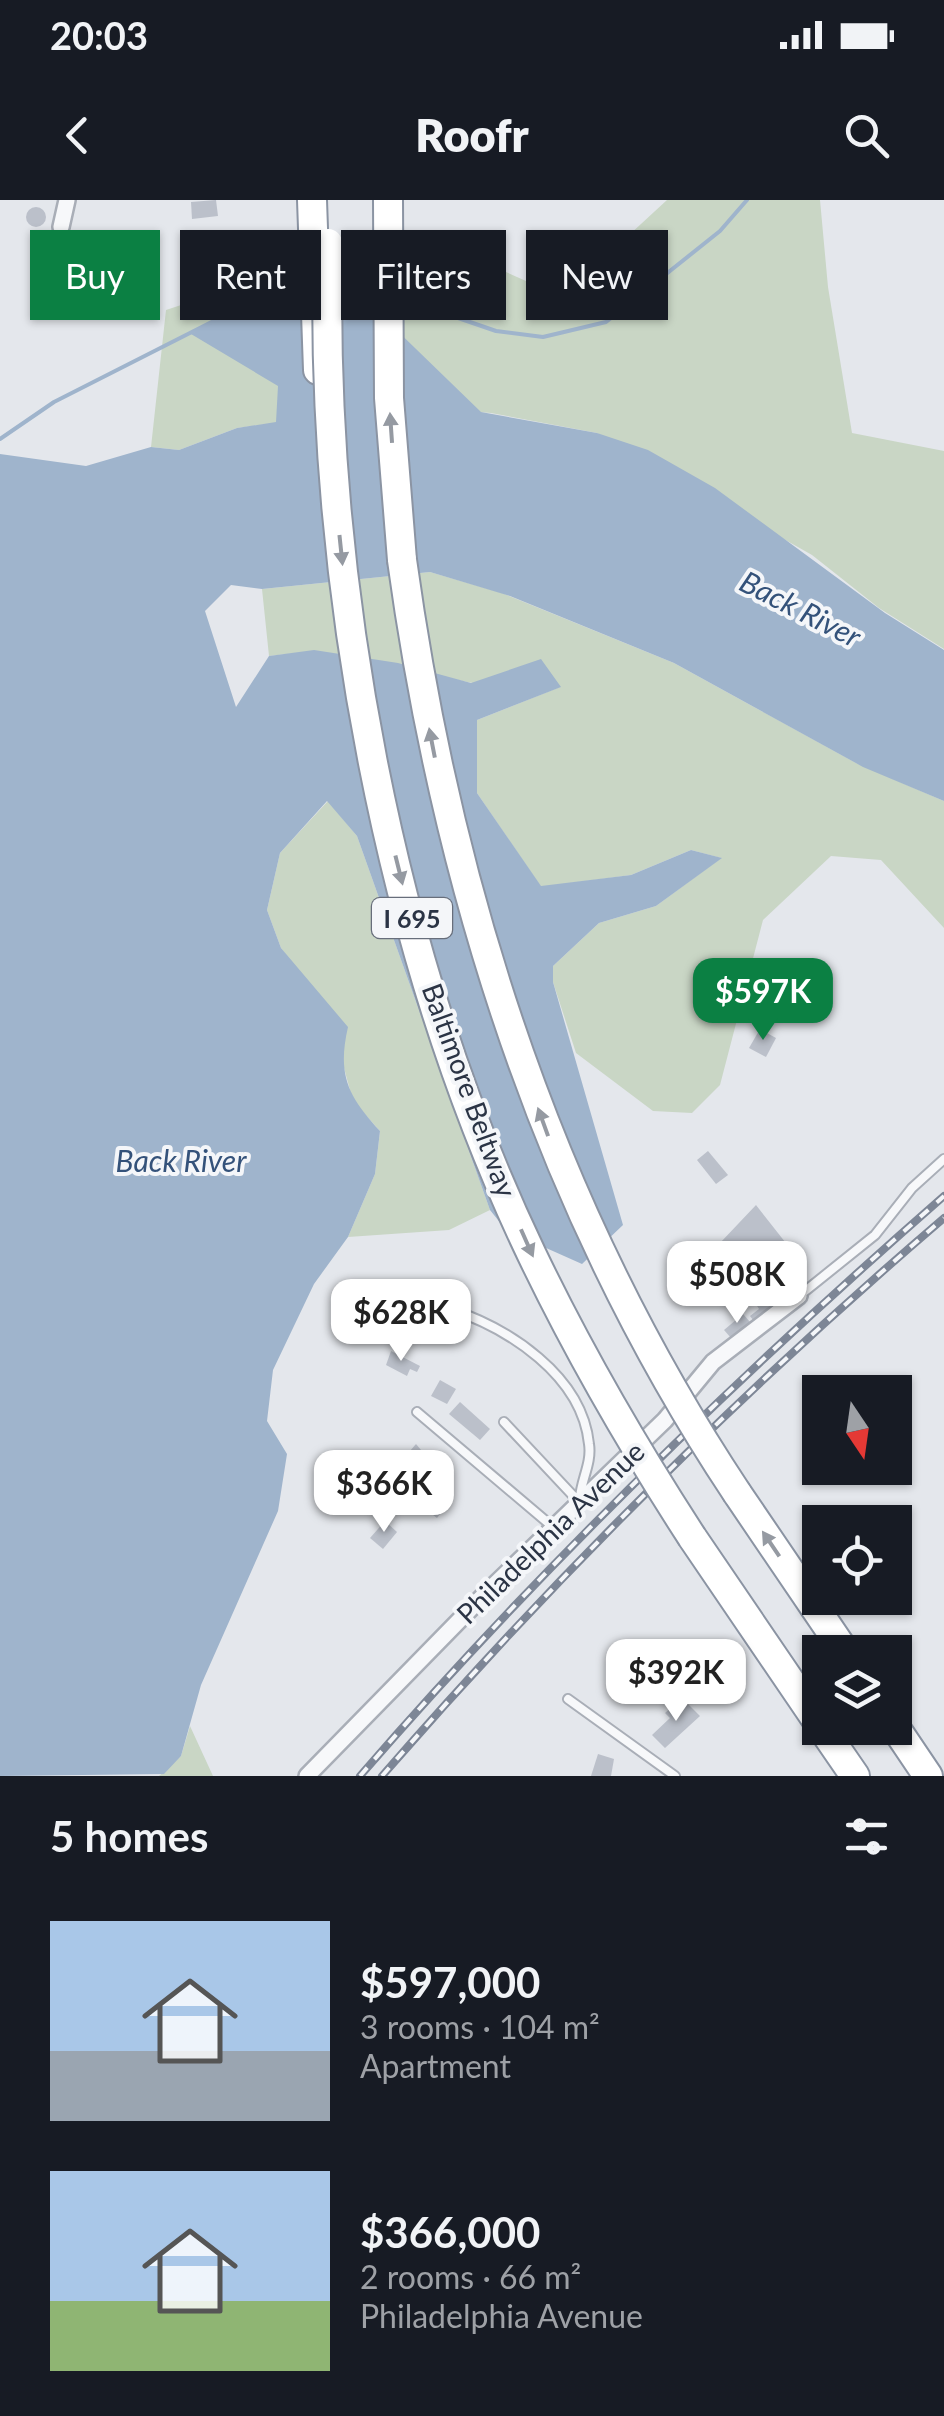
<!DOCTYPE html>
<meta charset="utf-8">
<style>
:root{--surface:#171b24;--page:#20242c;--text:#f1f3f6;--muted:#9ea1a6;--accent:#0b8043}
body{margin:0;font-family:Lato,sans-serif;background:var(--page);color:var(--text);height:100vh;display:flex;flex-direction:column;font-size:38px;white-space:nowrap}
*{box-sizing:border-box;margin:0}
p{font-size:32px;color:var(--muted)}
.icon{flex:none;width:55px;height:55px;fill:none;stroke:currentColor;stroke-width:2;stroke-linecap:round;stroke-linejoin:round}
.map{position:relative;height:1576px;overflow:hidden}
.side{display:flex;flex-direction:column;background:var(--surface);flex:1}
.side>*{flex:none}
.hud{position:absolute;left:30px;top:30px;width:885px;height:90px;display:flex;gap:20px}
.needle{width:65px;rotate:167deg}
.controls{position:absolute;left:802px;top:1175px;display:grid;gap:20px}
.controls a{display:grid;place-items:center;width:110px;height:110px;border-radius:0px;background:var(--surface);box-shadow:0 2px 8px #0004;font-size:50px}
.price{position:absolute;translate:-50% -85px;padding:0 22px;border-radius:20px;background:#fff;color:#222;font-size:32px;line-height:65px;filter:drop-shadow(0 2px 5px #0008)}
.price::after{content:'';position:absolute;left:50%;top:60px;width:30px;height:22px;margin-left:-15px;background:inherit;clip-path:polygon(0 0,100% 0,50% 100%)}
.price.on{background:var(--accent);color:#fff}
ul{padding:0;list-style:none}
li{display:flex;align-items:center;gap:30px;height:250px;padding:0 50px}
li span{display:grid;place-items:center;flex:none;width:280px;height:200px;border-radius:0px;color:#555}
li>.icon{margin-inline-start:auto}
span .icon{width:120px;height:120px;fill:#fffc;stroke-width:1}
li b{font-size:42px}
h2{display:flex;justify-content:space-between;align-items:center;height:120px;padding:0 50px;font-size:42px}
.pill{padding:0 35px;border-radius:0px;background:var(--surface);box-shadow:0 2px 8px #0004;font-size:35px;line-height:90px}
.pill.on{background:var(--accent);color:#fff}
.status{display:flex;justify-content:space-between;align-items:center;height:70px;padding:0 50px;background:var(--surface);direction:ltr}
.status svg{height:28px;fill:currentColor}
header{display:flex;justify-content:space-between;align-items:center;height:130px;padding:0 50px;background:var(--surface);font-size:45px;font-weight:800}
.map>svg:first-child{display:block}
.green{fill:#c9d6c5}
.water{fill:#9fb4cc}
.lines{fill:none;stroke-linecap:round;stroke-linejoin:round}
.stream{stroke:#9fb4cc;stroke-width:4}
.building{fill:#bbc0ca}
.service-casing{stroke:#a9aeb7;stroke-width:12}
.minor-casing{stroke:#a9aeb7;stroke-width:20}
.motorway-casing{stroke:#8b94a3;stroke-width:32}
.service{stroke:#f7f8fa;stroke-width:8}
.minor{stroke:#f7f8fa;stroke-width:15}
.motorway{stroke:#fff;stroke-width:28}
.rail-casing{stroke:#7d8696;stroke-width:8}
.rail{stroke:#f4f6f9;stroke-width:4;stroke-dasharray:11;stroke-linecap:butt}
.motorway-bridge-casing{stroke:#8b94a3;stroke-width:32;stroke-linecap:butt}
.motorway-bridge{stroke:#fff;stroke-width:28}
.oneway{fill:#959aa2}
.labels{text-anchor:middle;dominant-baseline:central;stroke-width:8;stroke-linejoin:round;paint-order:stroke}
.shield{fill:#f4f6f9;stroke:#676e7b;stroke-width:2.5}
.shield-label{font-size:25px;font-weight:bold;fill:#2b3445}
.street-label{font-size:28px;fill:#2b3445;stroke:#f4f6f9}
.water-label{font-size:30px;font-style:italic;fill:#34527a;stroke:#f4f6f9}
</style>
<div class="status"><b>20:03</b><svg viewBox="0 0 49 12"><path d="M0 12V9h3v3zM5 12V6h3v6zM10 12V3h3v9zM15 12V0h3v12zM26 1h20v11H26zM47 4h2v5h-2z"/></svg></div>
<header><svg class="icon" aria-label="back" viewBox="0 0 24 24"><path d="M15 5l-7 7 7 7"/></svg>Roofr<svg class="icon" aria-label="search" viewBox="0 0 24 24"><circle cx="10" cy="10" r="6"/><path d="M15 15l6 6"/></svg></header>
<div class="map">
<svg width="944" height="1576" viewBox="0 0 944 1576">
<rect width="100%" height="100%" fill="#e4e7ec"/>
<g class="green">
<path d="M667,0H820L828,87L852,233L944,251V449L879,408L812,355L597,233L491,213L412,206L237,228L179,250L151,247L166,110L281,72L443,44L535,85L577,83Z"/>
<path d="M430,372L502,393L674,463L856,563L944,601V728L881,660L831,656L763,720L720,885L692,913L653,911L576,853L553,782V766L599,723L656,706L721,658L691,650L631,675L541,687L477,593V520L560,487C530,486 496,488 467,482C395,466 345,445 269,456L262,389Z"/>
<path d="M328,601L357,636L490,1010L449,1030L348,1037L375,974L380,931L353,901L341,857L307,783L281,748L267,710L280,653Z"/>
<path d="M190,1526L213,1576H159L181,1556Z"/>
</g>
<path class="water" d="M350,85L481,212L597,233L648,250L715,288L885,413L944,450V601L863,567L674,463L510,396L430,372L262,389L231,385L205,411L236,507L269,456L314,450L398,463L471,483L541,459L561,487L477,520V593L541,686L631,675L691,650L722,658L656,706L599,723L553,766V782L623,1025L582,1064L506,1030L490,1010L357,636L327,601L280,653L267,710L281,748L348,827C337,875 348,896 380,931L375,974L348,1037L314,1084L273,1170L267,1221L287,1254L278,1311L201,1485L181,1556L164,1574L0,1576V254L86,266L151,247L179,250L237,228L276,222L278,186L191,134L242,107Z"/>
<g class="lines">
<g class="stream">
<path d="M338,87L359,83L377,90"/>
<path d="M400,98L496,131L543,137L606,122L720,31L747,0"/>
<path d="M0,239L54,202L249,103L304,93"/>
</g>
</g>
<g class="building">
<path d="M216,0L218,16L192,19L191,2Z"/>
<circle cx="36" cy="17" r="10"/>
<path d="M96,67L99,75L61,86L59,76Z"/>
<path d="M760,829L776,838L766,857L749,848Z"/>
<path d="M708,951L728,975L716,984L697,960Z"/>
<path d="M756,1005L789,1047L766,1066L769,1074L755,1086L720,1043Z"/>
<path d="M779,1084L788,1094L753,1120L750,1116L759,1109L754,1101Z"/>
<path d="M353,1093L368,1098L359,1125L352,1123L350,1127L343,1120Z"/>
<path d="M743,1114L750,1122L731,1138L724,1130Z"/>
<path d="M391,1151L420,1166L417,1172L410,1169L407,1176L386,1165Z"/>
<path d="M440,1180L456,1189L447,1204L431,1196Z"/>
<path d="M460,1202L490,1229L480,1240L449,1214Z"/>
<path d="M416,1244L432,1263L427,1269L403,1259Z"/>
<path d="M443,1264L454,1272L442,1288L431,1280Z"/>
<path d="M423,1291L444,1309L437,1318L415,1301Z"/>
<path d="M385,1321L397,1332L383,1349L370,1338Z"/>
<path d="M687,1503L700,1516L665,1548L652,1535L670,1518L665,1513L673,1506L678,1512Z"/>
<path d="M598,1554L614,1559L611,1576H591Z"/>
</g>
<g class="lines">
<defs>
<g id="service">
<path d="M799,1096L875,1035L912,988L944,959"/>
<path d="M450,1109C508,1128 582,1175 589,1244C592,1263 581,1280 580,1298"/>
<path d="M417,1212L553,1327"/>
<path d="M504,1222L579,1302"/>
<path d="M568,1499L675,1576"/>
</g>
<g id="minor">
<path d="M61,27L67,0"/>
<path d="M307,1576L486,1393L665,1220L713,1162L799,1096"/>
</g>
<g id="motorway">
<path d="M312,0L318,170"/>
<path d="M388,0L389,198L402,360"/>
<path d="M737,1293L845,1452"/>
<path d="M692,1337L820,1525"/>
<path d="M895,1527L928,1576"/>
<path d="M822,1528L855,1576"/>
</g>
</defs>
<use href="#service" class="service-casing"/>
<use href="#minor" class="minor-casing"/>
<use href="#motorway" class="motorway-casing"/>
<use href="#service" class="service"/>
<use href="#minor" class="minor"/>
<use href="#motorway" class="motorway"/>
<defs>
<g id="rail">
<path d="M360,1576C540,1368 737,1177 944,996"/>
<path d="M382,1576C555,1377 744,1189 944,1018"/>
</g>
</defs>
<use href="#rail" class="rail-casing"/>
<use href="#rail" class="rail"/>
<defs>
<g id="motorway-bridge">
<path d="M328,43C319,375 388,755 532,1055C579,1153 633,1246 692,1337"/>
<path d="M402,360C448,693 550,1012 737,1293"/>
</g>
</defs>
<use href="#motorway-bridge" class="motorway-bridge-casing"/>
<use href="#motorway-bridge" class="motorway-bridge"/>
</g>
<defs><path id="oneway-solid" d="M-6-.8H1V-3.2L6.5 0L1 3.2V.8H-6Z" transform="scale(2.5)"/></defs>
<g class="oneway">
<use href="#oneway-solid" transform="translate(391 228) rotate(-94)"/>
<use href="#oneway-solid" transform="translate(341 350) rotate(84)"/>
<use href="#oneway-solid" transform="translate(432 543) rotate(-101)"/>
<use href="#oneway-solid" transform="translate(399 670) rotate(76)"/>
<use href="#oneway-solid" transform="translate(543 922) rotate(-110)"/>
<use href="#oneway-solid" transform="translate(527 1043) rotate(66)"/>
<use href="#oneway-solid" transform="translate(771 1344) rotate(-124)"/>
</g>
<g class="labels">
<rect class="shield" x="372" y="698" width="80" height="40" rx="8"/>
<g class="shield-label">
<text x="412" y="718">I 695</text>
</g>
<g class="street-label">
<text transform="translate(470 890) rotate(70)">Baltimore Beltway</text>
<text transform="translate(550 1332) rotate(-44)">Philadelphia Avenue</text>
</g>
<g class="water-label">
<text transform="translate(801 408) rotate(27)">Back River</text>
<text x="181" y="960">Back River</text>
</g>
</g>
</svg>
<div class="controls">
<a><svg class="needle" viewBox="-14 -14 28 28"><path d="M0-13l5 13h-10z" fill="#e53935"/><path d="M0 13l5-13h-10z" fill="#9ea1a6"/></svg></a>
<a><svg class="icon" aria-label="locate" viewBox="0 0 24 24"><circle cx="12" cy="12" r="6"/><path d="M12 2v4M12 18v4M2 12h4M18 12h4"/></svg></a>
<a><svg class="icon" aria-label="layers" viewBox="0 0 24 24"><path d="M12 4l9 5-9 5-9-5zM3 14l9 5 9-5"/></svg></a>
</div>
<b class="price on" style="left:763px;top:843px">$597K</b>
<b class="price" style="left:737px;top:1126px">$508K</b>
<b class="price" style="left:401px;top:1164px">$628K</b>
<b class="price" style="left:384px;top:1335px">$366K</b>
<b class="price" style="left:676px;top:1524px">$392K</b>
<div class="hud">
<a class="pill on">Buy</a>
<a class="pill">Rent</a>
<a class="pill">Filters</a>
<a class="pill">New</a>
</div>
</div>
<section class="side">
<h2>5 homes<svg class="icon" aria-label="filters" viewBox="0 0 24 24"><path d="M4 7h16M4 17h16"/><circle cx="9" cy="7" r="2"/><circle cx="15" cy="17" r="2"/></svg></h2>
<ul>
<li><span style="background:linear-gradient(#a9c7e8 65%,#9aa5b1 0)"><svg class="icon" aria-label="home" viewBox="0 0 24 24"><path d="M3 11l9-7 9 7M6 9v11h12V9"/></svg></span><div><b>$597,000</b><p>3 rooms · 104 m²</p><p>Apartment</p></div></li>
<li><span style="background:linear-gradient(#a9c7e8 65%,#8fb573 0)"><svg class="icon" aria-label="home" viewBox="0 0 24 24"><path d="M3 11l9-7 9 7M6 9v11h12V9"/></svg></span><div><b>$366,000</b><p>2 rooms · 66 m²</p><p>Philadelphia Avenue</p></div></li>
</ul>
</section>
